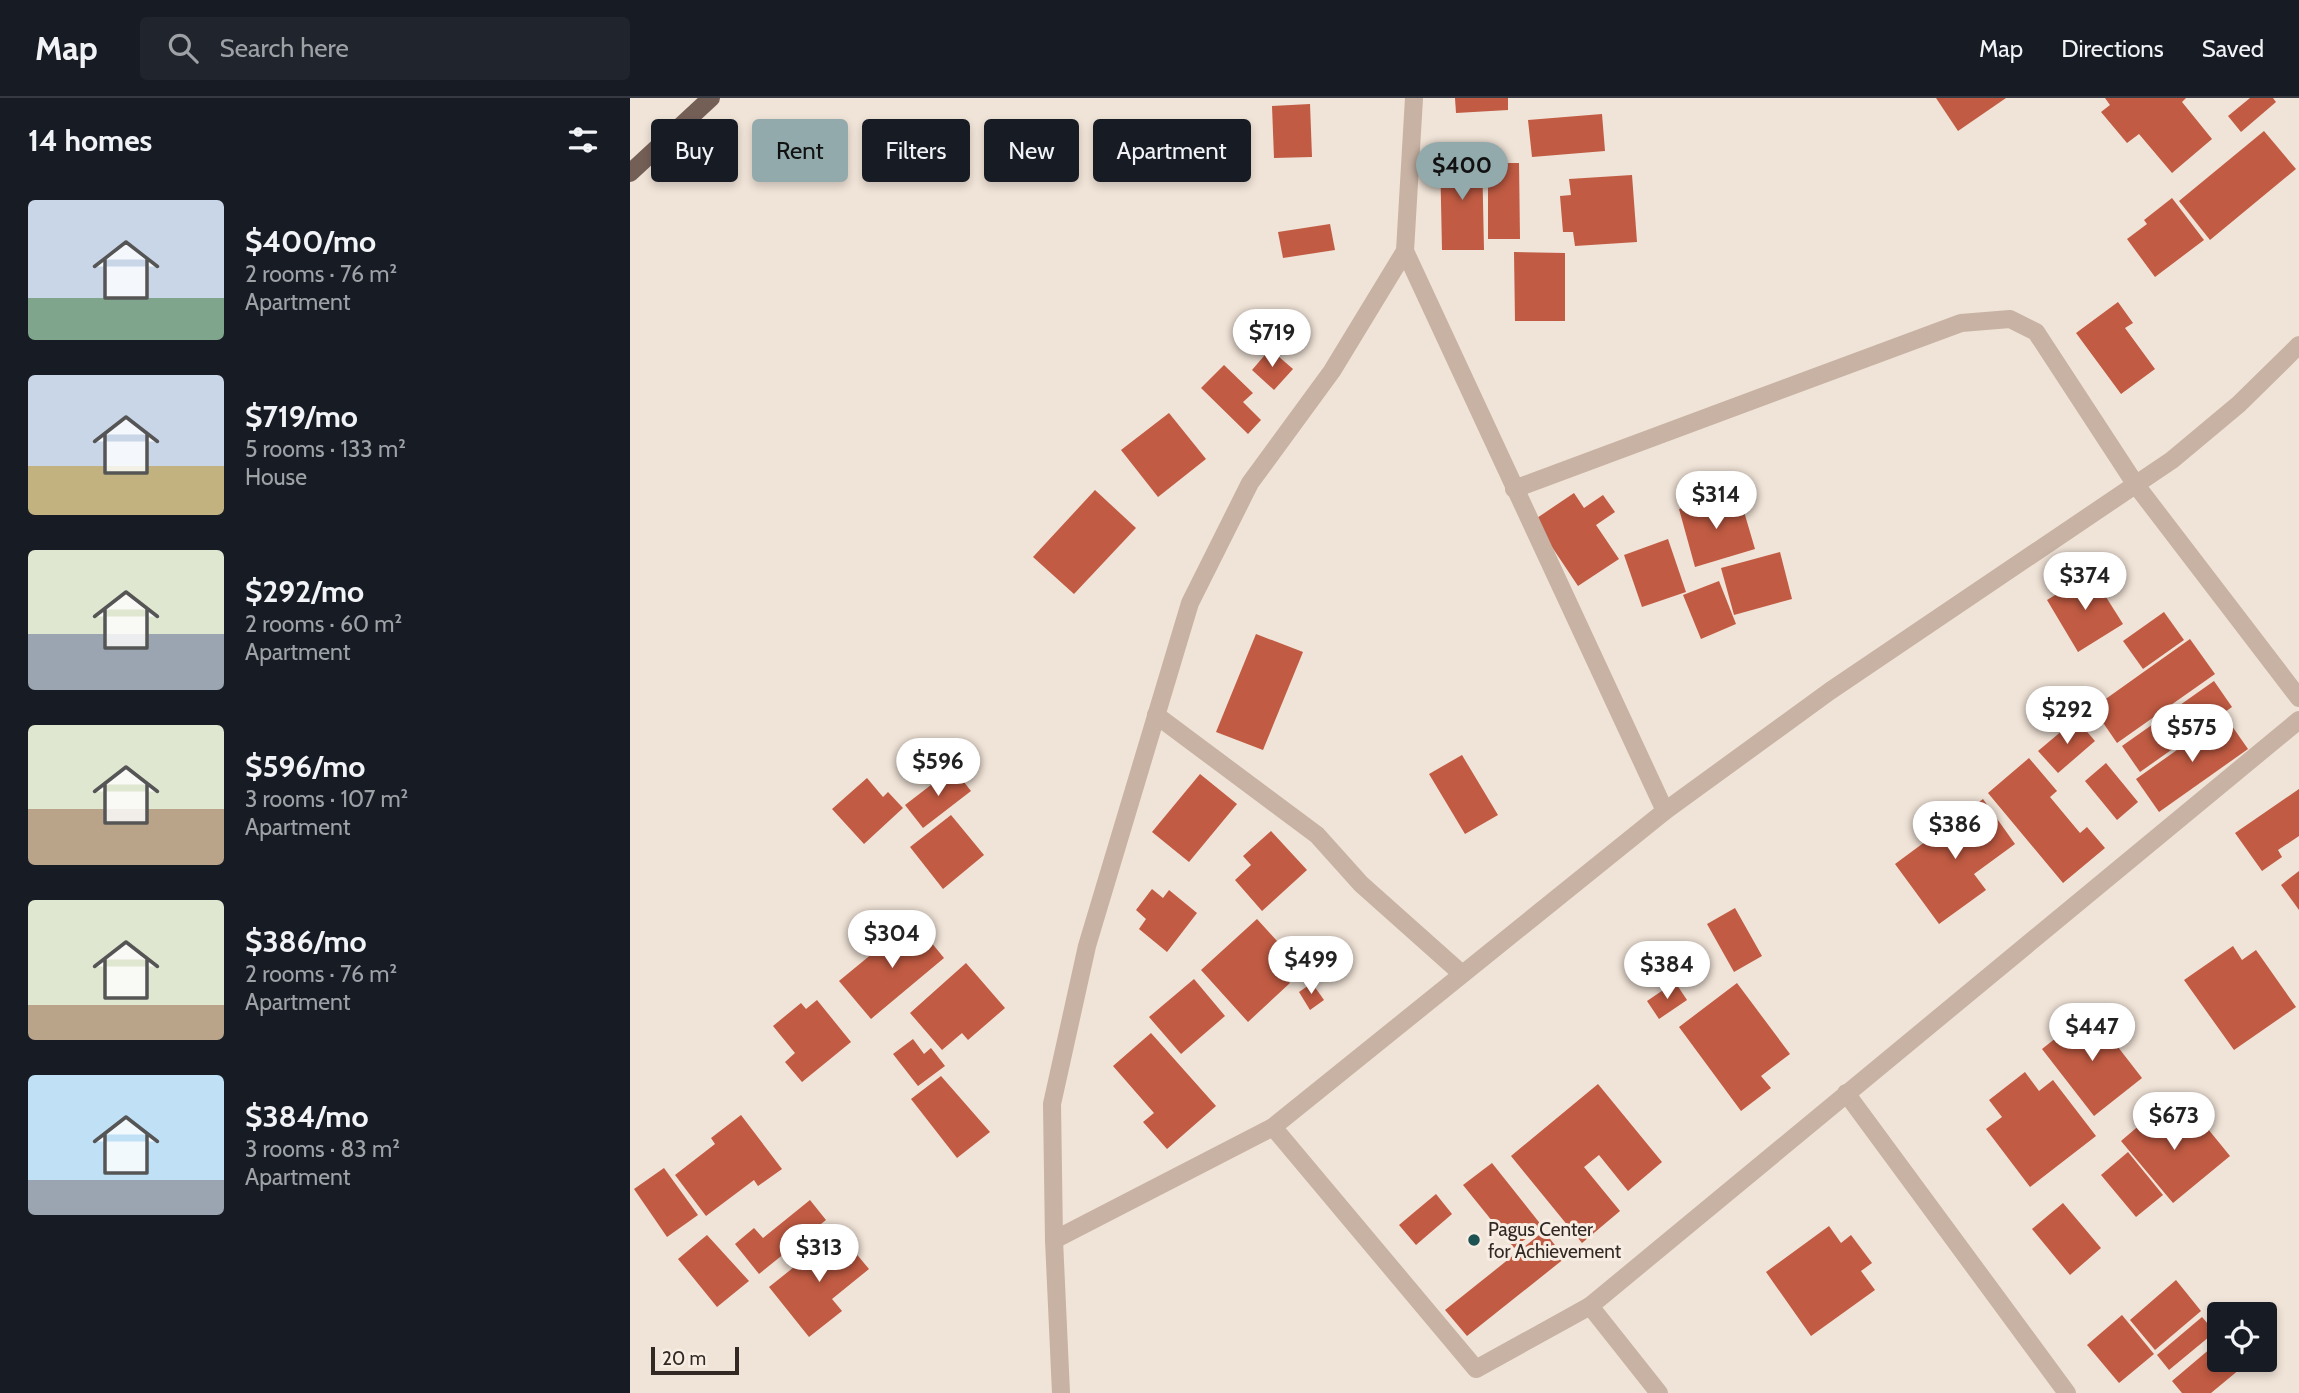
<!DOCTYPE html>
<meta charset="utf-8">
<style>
:root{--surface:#171b24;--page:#20242c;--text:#f1f3f6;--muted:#9ea1a6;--line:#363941;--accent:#92aaac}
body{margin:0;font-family:Cabin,sans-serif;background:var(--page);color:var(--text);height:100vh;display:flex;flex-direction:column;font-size:26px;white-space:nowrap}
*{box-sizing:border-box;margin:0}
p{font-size:23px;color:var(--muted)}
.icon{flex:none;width:38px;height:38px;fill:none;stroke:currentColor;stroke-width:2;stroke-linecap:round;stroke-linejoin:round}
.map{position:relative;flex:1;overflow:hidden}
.side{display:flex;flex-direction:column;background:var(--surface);width:630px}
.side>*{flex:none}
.top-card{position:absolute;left:21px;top:21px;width:665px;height:63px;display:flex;gap:14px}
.fabs{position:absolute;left:1577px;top:1204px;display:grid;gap:14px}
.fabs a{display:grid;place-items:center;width:70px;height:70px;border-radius:7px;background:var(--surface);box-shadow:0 4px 10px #0003;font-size:35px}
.scale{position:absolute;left:21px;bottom:18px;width:88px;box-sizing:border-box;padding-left:7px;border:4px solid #322925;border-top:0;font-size:19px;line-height:24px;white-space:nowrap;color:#322925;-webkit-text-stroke:5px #f8ede3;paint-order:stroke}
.price{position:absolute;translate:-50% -60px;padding:0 16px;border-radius:24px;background:#fff;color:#222;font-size:23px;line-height:46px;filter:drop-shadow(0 2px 4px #0008)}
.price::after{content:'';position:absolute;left:50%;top:42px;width:21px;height:16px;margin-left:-10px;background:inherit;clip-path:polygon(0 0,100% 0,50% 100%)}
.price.selected{background:var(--accent);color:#111}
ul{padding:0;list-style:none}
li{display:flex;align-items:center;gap:21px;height:175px;padding:0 28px}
li span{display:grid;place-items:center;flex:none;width:196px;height:140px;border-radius:7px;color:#555}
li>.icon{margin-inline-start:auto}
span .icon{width:84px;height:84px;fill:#fffc;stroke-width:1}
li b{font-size:30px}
h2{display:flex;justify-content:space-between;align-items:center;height:84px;padding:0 28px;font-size:30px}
.pill{padding:0 24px;border-radius:7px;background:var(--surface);box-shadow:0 4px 10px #0003;font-size:24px;line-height:63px}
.pill.selected{background:var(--accent);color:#111}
header{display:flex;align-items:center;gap:42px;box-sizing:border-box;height:98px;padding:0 35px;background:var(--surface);border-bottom:2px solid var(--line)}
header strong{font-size:33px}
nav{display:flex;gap:38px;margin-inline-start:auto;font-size:24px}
.search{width:490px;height:63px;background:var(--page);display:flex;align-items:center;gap:18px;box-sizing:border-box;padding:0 24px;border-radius:7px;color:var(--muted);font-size:26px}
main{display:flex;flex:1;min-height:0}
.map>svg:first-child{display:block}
.building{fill:#c15b43}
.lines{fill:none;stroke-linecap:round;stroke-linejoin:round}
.minor{stroke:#c7b2a4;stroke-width:18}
.primary{stroke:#745f57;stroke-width:18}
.poi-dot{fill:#1d5152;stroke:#f8ede3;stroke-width:2.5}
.labels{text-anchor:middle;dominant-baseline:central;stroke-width:6;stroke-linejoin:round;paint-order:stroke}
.poi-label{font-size:19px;fill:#322925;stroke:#f8ede3;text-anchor:start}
</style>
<header>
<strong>Map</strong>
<div class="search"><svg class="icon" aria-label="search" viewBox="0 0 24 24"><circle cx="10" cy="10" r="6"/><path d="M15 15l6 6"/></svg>Search here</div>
<nav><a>Map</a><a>Directions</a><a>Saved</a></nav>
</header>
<main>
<section class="side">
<h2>14 homes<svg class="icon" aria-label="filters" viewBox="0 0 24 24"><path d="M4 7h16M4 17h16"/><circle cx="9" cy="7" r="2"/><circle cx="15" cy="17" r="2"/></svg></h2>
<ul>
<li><span style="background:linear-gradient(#c9d6e8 70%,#7fa58c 0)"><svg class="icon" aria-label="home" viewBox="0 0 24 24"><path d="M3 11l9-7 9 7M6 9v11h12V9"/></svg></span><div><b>$400/mo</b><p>2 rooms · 76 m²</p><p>Apartment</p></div></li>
<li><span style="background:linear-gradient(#c9d6e8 65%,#c2b280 0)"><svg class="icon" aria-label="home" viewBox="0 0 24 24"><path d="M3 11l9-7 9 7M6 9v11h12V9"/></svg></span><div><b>$719/mo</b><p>5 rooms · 133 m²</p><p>House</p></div></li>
<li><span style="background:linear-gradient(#dfe7d0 60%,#9aa5b1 0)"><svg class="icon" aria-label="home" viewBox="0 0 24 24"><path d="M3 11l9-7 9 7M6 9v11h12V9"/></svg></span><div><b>$292/mo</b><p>2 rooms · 60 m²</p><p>Apartment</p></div></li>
<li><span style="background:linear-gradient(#dfe7d0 60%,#b9a48a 0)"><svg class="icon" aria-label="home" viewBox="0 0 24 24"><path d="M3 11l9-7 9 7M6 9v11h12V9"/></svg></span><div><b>$596/mo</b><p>3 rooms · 107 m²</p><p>Apartment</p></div></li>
<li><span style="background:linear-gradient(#dfe7d0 75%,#b9a48a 0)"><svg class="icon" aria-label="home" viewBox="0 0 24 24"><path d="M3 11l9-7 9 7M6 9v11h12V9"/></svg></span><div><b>$386/mo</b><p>2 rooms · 76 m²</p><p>Apartment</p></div></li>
<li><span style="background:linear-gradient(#bfe0f5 75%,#9aa5b1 0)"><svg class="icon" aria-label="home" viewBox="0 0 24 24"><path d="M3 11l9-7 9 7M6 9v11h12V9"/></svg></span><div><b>$384/mo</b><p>3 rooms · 83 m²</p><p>Apartment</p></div></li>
</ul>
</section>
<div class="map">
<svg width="1669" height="1295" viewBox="0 0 1669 1295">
<rect width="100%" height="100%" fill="#f0e3d7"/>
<g class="building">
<path d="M825,0H878V12L826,15Z"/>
<path d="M1306,0H1376L1328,33Z"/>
<path d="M1475,0H1556L1552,4L1582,41L1542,75L1509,36L1497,45L1471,14L1480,7Z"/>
<path d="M1620,0H1643L1646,4L1611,34L1598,18Z"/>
<path d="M680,6L682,59L644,60L642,8Z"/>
<path d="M972,16L975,53L902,59L898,22Z"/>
<path d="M1634,33L1666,71L1580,142L1549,103Z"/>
<path d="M810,56H852L854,152H812Z"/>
<path d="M858,65H889L890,141H858Z"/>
<path d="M1002,77L1007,144L945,148L943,134H933L930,98L941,97L939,81Z"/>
<path d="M1542,100L1574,142L1525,179L1497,141L1517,126L1514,122Z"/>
<path d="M700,126L705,152L653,160L648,134Z"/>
<path d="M884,154L935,155V223H885Z"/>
<path d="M1488,204L1503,225L1495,230L1525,271L1491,296L1446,235Z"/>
<path d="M640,251L663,271L644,292L622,272Z"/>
<path d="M594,267L623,295L613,304L631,322L618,336L571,290Z"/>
<path d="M539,315L576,361L528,399L491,352Z"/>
<path d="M465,392L506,430L444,496L403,459Z"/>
<path d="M944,395L954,410L973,397L985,414L966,427L989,461L948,488L904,422Z"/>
<path d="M1083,400L1085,407L1110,400L1125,451L1065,469L1049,411Z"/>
<path d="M1038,441L1056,494L1012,509L994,457Z"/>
<path d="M1150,454L1162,501L1104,517L1091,470Z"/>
<path d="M1461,475L1493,526L1448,554L1417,502Z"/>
<path d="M1089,483L1106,526L1071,541L1053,497Z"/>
<path d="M1534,514L1554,542L1513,571L1493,543Z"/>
<path d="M626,536L673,554L633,652L586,634Z"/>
<path d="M1560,541L1585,576L1487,645L1463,610Z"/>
<path d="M1584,583L1602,609L1510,674L1492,648Z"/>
<path d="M1595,618L1618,651L1529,714L1506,681Z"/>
<path d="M1446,621L1465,643L1428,675L1408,653Z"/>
<path d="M832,657L868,717L835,736L799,676Z"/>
<path d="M1399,660L1427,693L1420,699L1450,735L1457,729L1475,750L1433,785L1358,695Z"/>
<path d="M1476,665L1508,704L1487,722L1455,683Z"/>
<path d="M323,670L341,693L293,730L275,707Z"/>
<path d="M570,676L607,706L559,764L522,734Z"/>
<path d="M237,680L253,699L258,694L273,710L234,746L202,711Z"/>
<path d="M1669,691V738L1648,752L1652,759L1632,773L1605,735Z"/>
<path d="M1353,701L1385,746L1344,776L1356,792L1309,826L1265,766Z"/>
<path d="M321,717L354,757L313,791L280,749Z"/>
<path d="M641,733L677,772L632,813L605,782L621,767L613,758Z"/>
<path d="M1669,773V812L1651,787Z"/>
<path d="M522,791L533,800L539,792L567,815L537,854L509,831L516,821L506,812Z"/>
<path d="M1105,810L1132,858L1104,874L1077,826Z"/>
<path d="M627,821L656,853L642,866L660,885L618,924L571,872Z"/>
<path d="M283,822L314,860L241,921L209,883Z"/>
<path d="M1603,848L1612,862L1626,852L1666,909L1604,952L1554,882Z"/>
<path d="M336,865L375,910L338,942L332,935L312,952L280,915Z"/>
<path d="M564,881L595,918L551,956L519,919Z"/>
<path d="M1045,884L1057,902L1029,921L1017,903Z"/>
<path d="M682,885L694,902L680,912L669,894Z"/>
<path d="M1107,885L1160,956L1131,978L1141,990L1111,1013L1049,929Z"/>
<path d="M187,902L221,944L172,984L155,964L165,955L143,928L171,905L176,911Z"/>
<path d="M1460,913L1512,980L1464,1018L1412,951Z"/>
<path d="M521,935L586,1008L537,1051L513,1024L524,1015L483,968Z"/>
<path d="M283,941L294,956L301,950L315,968L288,988L263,956Z"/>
<path d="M1395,974L1409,993L1423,982L1466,1038L1400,1089L1356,1031L1372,1019L1359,1002Z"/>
<path d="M311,978L360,1034L327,1060L281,1001Z"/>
<path d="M968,986L1032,1064L998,1093L969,1057L954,1069L990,1113L952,1145L881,1058Z"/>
<path d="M1533,1007L1545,1021L1552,1015L1571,1037L1578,1031L1600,1058L1543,1105L1491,1043Z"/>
<path d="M111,1017L152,1071L128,1088L124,1082L76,1118L45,1077L85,1046L81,1040Z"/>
<path d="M1498,1054L1533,1097L1506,1119L1471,1077Z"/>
<path d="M862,1065L912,1128L884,1150L833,1087Z"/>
<path d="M34,1070L68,1117L37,1139L4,1091Z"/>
<path d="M806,1096L822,1116L786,1147L769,1127Z"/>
<path d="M180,1102L196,1122L129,1176L105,1146L124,1130L133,1140Z"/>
<path d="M1433,1105L1471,1150L1440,1177L1402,1131Z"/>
<path d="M1199,1128L1211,1145L1221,1137L1242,1165L1231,1173L1245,1192L1181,1238L1136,1174Z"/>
<path d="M914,1133L935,1160L837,1238L815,1212Z"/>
<path d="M208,1134L239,1171L202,1201L212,1213L179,1239L139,1189Z"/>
<path d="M77,1137L119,1183L87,1209L48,1161Z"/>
<path d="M1546,1182L1571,1213L1525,1252L1500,1222Z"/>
<path d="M1492,1217L1524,1256L1489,1285L1457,1247Z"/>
<path d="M1572,1219L1585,1234L1539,1272L1527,1257Z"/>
<path d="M1588,1244L1589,1262H1603L1610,1271L1581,1295H1552L1542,1283Z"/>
</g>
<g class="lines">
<g class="minor">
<path d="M775,153L1035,713"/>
<path d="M884,391L1331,225L1380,221L1406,234L1506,387L1669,600"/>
<path d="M526,617L687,737L731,786L832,876"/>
<path d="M1216,995L1437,1295"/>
<path d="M643,1029L846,1271L960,1208L1029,1295"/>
<path d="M424,1142L643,1029L1035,713L1200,593L1542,362L1609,306L1669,247"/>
<path d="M960,1208L1669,622"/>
<path d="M431,1295L424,1142L422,1006L457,848L560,505L620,385L702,273L775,153L784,0"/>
</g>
<path class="primary" d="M0,75L81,0"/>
</g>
<circle class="poi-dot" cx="844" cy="1142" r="7"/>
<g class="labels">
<g class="poi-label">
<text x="858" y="1131">Pagus Center<tspan x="858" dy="22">for Achievement</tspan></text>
</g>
</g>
</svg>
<div class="fabs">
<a><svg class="icon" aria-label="locate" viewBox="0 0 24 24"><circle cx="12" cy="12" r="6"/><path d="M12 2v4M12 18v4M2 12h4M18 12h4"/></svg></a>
</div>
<div class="scale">20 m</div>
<b class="price selected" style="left:832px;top:104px">$400</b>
<b class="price" style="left:642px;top:271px">$719</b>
<b class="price" style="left:1086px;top:433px">$314</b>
<b class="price" style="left:1455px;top:514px">$374</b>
<b class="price" style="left:1437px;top:648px">$292</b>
<b class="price" style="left:1562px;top:666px">$575</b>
<b class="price" style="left:308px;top:700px">$596</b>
<b class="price" style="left:1325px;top:763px">$386</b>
<b class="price" style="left:262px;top:872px">$304</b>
<b class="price" style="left:681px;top:898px">$499</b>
<b class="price" style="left:1037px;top:903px">$384</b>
<b class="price" style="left:1462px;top:965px">$447</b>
<b class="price" style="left:1544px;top:1054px">$673</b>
<b class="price" style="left:189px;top:1186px">$313</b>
<div class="top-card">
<a class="pill">Buy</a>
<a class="pill selected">Rent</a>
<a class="pill">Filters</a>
<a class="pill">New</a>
<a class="pill">Apartment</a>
</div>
</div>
</main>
